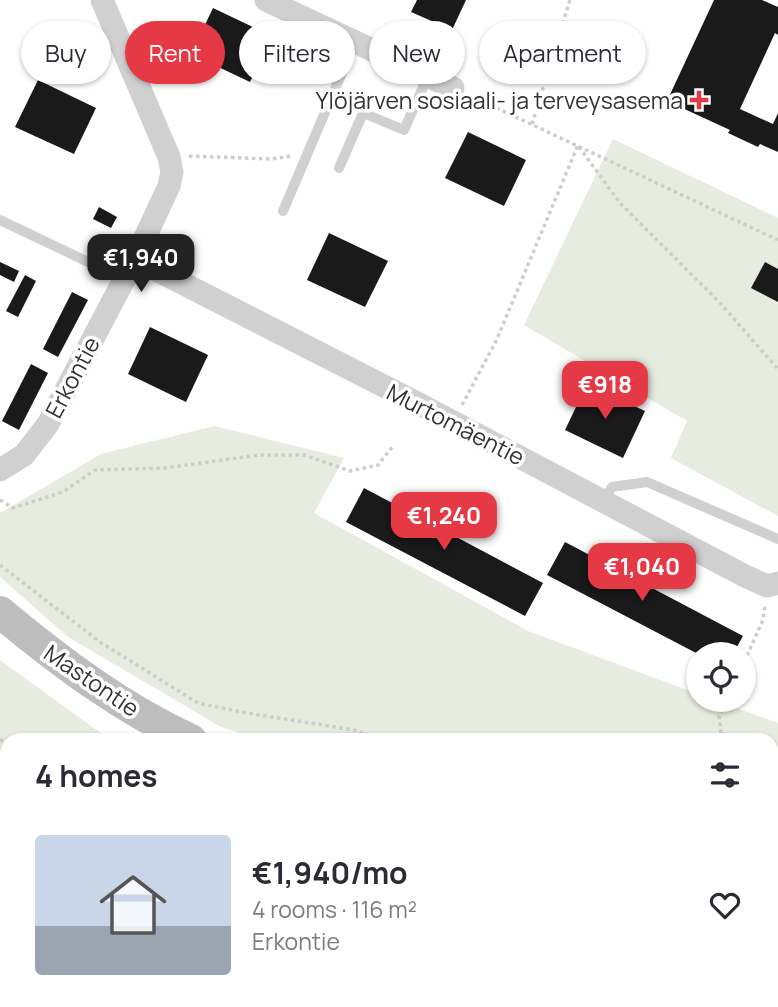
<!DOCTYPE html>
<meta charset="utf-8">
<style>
:root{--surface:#fff;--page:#f7f7f7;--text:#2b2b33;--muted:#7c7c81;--accent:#e63946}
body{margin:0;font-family:Manrope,sans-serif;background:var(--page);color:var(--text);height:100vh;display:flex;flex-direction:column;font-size:26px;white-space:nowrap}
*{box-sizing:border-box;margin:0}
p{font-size:23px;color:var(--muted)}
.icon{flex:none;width:38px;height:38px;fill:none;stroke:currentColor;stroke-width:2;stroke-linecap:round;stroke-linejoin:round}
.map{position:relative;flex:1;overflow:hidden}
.sheet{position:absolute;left:0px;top:733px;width:779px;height:275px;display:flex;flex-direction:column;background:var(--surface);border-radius:21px 21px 0 0;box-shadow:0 2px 5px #0004}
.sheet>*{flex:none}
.banner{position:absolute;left:21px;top:21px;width:737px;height:63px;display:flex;gap:14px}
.buttons{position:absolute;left:686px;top:642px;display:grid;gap:14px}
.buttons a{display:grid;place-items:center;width:70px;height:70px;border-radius:50%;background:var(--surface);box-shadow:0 2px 5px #0004;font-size:35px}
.price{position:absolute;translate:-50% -60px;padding:0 16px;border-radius:14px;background:var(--accent);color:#fff;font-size:23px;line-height:46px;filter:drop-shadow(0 2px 4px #0008)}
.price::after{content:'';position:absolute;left:50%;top:42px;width:21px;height:16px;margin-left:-10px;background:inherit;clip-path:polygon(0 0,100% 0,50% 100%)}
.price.selected{background:#222;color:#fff}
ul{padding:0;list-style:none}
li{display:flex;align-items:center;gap:21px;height:175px;padding:0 35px}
li span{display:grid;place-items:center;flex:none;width:196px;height:140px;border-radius:7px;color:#555}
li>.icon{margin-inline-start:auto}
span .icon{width:84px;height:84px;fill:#fffc;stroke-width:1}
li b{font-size:30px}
h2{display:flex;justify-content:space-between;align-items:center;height:84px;padding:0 35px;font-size:30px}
.pill{padding:0 24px;border-radius:32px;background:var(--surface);box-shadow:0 2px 5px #0004;font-size:24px;line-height:63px}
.pill.selected{background:var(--accent);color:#fff}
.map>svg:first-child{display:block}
.green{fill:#e6ecdf}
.building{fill:#1a1a1a}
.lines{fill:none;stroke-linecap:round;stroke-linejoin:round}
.path{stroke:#cdcdcd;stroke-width:3.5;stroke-dasharray:3.5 3.5;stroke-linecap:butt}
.service{stroke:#d0d0d0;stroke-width:10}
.minor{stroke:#d0d0d0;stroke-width:23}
.secondary{stroke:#bdbdbd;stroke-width:32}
.poi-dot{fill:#e63946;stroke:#fff;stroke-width:2.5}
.labels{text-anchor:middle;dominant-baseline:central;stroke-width:7;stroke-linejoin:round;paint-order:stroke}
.poi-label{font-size:23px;fill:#333;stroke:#fff;text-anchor:end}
.street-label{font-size:23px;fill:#333;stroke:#fff}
</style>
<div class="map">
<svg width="778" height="1007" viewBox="0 0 778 1007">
<rect width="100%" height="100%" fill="#fff"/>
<g class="green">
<path d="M613,139L778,218V516L671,458L687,421L524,325Z"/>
<path d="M214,426L344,458L314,513L528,631L698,694V700H714L778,723V830H772V740H262L221,727L68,637L0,577V513L101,454Z"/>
<path d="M0,660L98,731L116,740H7V1001H772V908H778V1007H0Z"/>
</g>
<g class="building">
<path d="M417,0H466L452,30L411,12Z"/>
<path d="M714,0H762L778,7V35L775,33L740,109L773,124L778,113V152L760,144L758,147L728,133L730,130L667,101Z"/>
<path d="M213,8L272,36L250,82L191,54Z"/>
<path d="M38,80L96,108L74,154L15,127Z"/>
<path d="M468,132L526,160L504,206L445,178Z"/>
<path d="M99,207L117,217L111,228L93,219Z"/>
<path d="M329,233L388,261L365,307L307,280Z"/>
<path d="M0,262L19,271L14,282L0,275Z"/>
<path d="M765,262L778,269V302L751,288Z"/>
<path d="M25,275L36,281L18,317L6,311Z"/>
<path d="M72,292L88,300L58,357L43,349Z"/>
<path d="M150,327L208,355L186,402L128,374Z"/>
<path d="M31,364L48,373L19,430L2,421Z"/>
<path d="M587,384L645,411L623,458L565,430Z"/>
<path d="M364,488L543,583L525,616L346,522Z"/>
<path d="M565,542L743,636L733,654H698L547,575Z"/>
</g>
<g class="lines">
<g class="path">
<path d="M471,96L778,240"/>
<path d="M532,124L570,0"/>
<path d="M579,147L620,203L721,304L778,369"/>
<path d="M189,156L272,159L290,156"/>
<path d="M462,405L497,339L578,145"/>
<path d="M0,500L13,508L63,492L95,470L165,468L259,455H304L350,471L378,465L393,446"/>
<path d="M0,565L100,642L198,703L241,712L354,730L384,740"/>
<path d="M744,662L763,620L765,605"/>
<path d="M0,739L6,745"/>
<path d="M722,740L719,716L726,700"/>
<path d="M772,798H778"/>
<path d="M0,957L7,958"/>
<path d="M124,1001L128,1007"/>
<path d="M321,1001L452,1005L473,1001"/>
<path d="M701,1001L707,1007"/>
<path d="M0,1006L11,1007"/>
<path d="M235,1007L241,1001"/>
</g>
<g class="service">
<path d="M339,168L363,113L404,130L428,76"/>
<path d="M283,211L355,42"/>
<path d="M0,220L124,279"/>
<path d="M603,501L612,487L647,482L778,539"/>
</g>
<g class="minor">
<path d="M266,0L453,88"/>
<path d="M135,259L417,403L745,576L767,586L778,583"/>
<path d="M0,470L24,455L48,424L135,259L169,186L172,172L169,157L102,0"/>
</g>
<g class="secondary">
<path d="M0,612C59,661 121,708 191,740"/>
<path d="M772,860L778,861"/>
</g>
</g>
<path class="poi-dot" d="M695.5 89.5h7v7h7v7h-7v7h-7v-7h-7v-7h7z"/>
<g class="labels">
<g class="poi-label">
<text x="683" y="100">Ylöjärven sosiaali- ja terveysasema</text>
</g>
<g class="street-label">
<text transform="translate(72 377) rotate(-62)">Erkontie</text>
<text transform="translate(456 424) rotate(27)">Murtomäentie</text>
<text transform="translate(92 680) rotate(34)">Mastontie</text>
</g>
</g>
</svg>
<div class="buttons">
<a><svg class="icon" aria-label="locate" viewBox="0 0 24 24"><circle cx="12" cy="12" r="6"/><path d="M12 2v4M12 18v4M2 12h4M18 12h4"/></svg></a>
</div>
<b class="price selected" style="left:141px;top:294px">€1,940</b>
<b class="price" style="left:605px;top:421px">€918</b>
<b class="price" style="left:444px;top:552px">€1,240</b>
<b class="price" style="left:642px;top:603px">€1,040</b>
<div class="banner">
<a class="pill">Buy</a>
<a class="pill selected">Rent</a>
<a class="pill">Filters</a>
<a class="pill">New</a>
<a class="pill">Apartment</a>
</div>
<section class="sheet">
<h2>4 homes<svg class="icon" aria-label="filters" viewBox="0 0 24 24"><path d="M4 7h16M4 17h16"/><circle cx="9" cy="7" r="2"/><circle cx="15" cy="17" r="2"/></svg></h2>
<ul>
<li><span style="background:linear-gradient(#c9d6e8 65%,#9aa5b1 0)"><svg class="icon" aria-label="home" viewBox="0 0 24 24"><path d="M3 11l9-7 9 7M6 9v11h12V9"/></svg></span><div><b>€1,940/mo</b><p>4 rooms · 116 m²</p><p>Erkontie</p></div><svg class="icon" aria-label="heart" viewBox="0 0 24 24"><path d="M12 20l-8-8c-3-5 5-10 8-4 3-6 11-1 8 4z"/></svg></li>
</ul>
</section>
</div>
